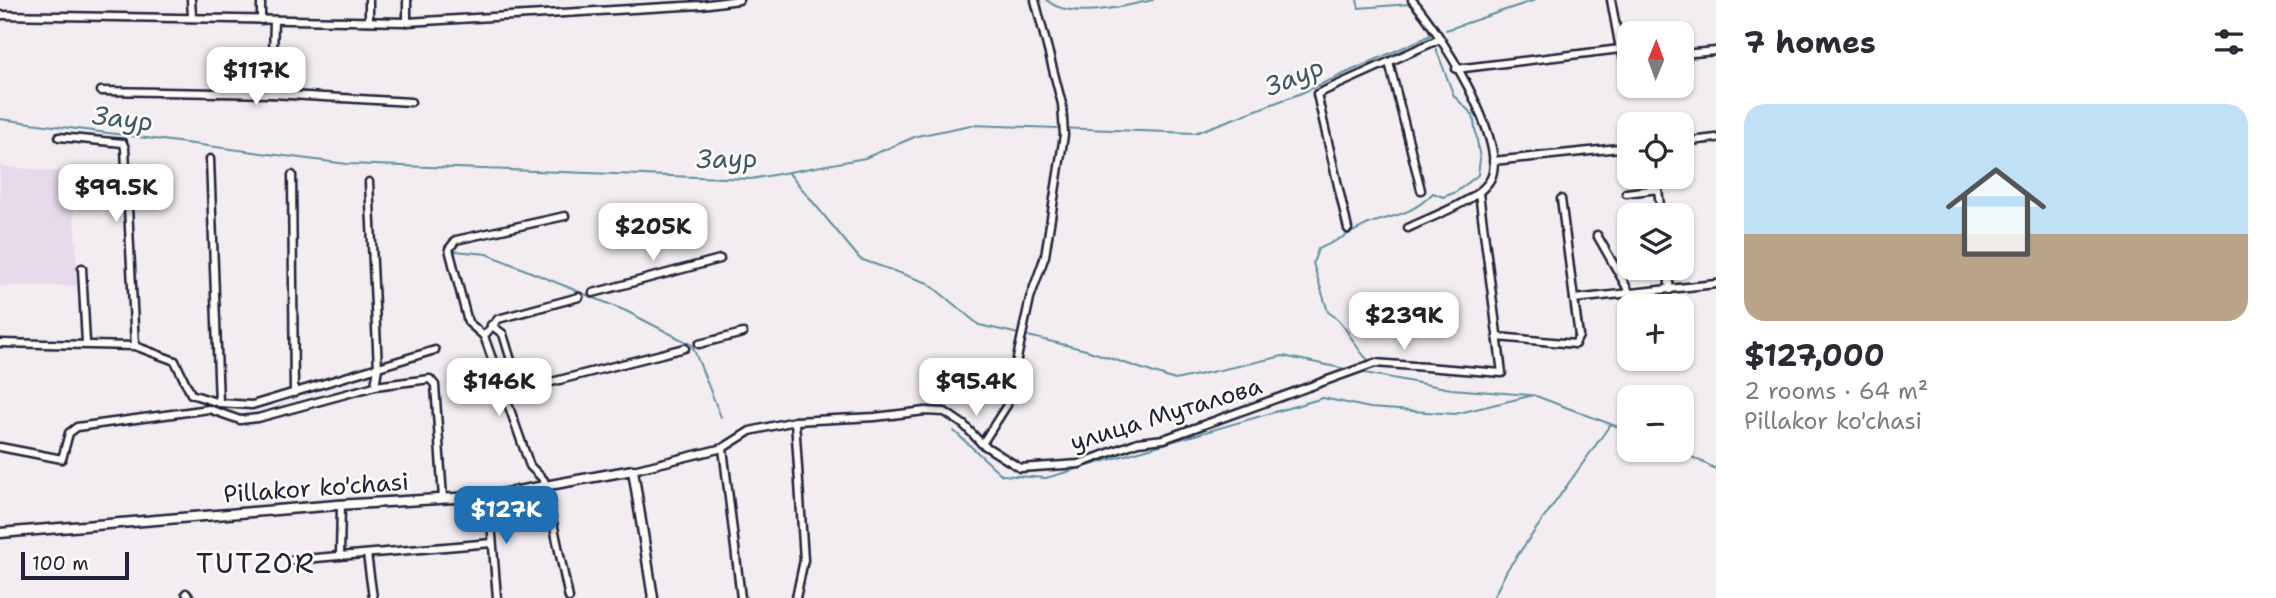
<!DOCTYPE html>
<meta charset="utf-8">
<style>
:root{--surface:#fff;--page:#f2f2f3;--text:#2b2b33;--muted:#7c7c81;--accent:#1f6fb2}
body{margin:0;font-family:"Shantell Sans",sans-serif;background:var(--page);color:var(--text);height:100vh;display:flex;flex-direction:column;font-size:26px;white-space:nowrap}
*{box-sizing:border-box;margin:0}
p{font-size:23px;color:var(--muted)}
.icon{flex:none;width:38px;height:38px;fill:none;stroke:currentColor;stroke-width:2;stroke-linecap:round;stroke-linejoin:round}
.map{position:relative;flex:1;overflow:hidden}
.drawer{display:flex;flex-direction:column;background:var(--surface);width:560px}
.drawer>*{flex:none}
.needle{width:46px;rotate:1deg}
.tools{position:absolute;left:1617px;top:21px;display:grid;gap:14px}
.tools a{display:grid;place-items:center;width:77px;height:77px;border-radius:14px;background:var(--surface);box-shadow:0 2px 5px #0004;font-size:35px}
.scale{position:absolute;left:21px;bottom:18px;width:108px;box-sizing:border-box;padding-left:7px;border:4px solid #22223b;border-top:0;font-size:19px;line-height:24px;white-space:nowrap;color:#22223b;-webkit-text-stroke:5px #fdfcf7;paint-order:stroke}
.price{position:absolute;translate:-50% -60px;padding:0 16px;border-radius:14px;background:#fff;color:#222;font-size:23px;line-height:46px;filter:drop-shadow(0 2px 4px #0008)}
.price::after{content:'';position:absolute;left:50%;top:42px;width:21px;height:16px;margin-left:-10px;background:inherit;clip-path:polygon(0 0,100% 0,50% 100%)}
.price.on{background:var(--accent);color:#fff}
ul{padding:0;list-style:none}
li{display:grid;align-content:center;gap:14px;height:371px;padding:0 28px}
li span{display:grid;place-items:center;height:217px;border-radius:21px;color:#555}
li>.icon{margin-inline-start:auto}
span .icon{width:126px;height:126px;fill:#fffc;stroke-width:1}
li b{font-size:30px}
h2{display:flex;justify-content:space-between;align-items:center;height:84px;padding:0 28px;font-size:30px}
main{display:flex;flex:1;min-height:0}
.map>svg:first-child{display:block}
.built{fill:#e7daeb}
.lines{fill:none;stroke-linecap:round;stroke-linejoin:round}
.stream{stroke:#5e8f9d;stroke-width:2}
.minor-tunnel{stroke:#c9c4cd;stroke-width:6;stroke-dasharray:6 3;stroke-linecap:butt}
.minor-casing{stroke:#22223b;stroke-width:11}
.tertiary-casing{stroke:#22223b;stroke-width:13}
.minor{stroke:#fdfcf7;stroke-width:6}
.tertiary{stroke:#fdfcf7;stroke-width:8}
.labels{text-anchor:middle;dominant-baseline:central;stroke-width:5;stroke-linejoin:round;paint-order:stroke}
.street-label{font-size:24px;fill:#22223b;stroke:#fdfcf7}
.water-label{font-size:26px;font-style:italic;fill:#40586c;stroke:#fdfcf7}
.quarter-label{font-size:28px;letter-spacing:2px;fill:#22223b;stroke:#fdfcf7}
</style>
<main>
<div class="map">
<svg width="1716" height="598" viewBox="0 0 1716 598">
<rect width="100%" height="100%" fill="#f3edf2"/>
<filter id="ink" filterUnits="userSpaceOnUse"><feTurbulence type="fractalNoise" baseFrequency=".0143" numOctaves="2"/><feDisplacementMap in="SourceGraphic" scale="14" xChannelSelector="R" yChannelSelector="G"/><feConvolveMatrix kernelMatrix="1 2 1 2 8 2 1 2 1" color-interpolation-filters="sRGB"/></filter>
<g filter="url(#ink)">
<path class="built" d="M0,166L72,173L78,286H0Z"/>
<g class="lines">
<g class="stream">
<path d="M1047,0C1068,21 1126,6 1153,0"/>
<path d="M1446,30L1535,0"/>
<path d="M0,119L347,164L751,179L865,158L917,136L971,125L1195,133L1299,94L1431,35L1425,22L1409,4L1359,8L1357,0"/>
<path d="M788,172L860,259L928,283L979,325L1019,334"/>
<path d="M454,251L487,254L626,311L692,345L721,417"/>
<path d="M1024,335L1086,350L1175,380L1283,356L1346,369"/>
<path d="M1368,360C1352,345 1347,323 1328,312L1313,263L1318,249C1336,242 1359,227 1374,222C1398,215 1415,212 1433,193L1443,197L1456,192L1478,175L1480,159L1473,115L1454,96L1436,49"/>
<path d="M1365,373L1451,389L1530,395"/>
<path d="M1536,396L1629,431"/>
<path d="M954,431L1002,475L1046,478L1323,398L1370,408L1455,414L1534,395"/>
<path d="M1678,450L1716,469"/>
<path d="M1493,598L1507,570L1610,425"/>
</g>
<g class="minor-tunnel">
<path d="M579,297L593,293"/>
<path d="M685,348L699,344"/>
</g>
<defs>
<g id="minor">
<path d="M191,0L192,16"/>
<path d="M0,15L407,22L701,5L739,0"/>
<path d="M261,20V0"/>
<path d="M369,21V0"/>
<path d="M407,22V0"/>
<path d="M1620,49L1624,59H1629"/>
<path d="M1682,54L1716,51"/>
<path d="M1389,62L1421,190"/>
<path d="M1456,69L1620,49L1611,0"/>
<path d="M101,91L272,94L411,102"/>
<path d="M272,94L274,20"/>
<path d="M59,137L123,143L125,148L135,346"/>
<path d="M1682,142L1716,138"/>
<path d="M210,159L219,403"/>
<path d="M1493,161L1629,147"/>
<path d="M292,175L294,393"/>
<path d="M1626,193L1658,189L1661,215"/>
<path d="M1561,199L1574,299"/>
<path d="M565,216L456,240L449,249L468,322L484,336L498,319L579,297"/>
<path d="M1408,228C1430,217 1481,200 1491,178C1508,142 1438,28 1412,0"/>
<path d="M1348,229L1317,94L1440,39"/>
<path d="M1597,235L1631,295"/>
<path d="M82,268L86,343"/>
<path d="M1667,268L1670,290"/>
<path d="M593,293L720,259"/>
<path d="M1641,294L1648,306"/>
<path d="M491,325L503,334L520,390L685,348"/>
<path d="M484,336L530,466L544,480L569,598"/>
<path d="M1497,337L1575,344L1579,336L1574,299L1716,284"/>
<path d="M0,343L135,346L175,361L191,394L219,403L252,405L435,350"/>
<path d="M699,344L743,333"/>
<path d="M375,386L430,379L435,385L443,498"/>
<path d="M795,421L804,560L796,598"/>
<path d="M982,444L1007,405L1030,298L1045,256L1064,135L1062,104L1035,0"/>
<path d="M0,447L62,459L69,433L77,427L209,409L240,420L258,418L375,386L378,368L369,182"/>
<path d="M723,448L741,598"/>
<path d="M633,470L723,448L750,431L795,421L875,417L925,411L945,412L964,425L982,444L1020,468L1079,464L1138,442L1164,439L1375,363L1502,373L1479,193"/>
<path d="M489,496L497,598"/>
<path d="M367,554L373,598"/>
<path d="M340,556L341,504"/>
<path d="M292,560L492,543"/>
<path d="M186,593L190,598"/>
</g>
<path id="tertiary" d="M0,533L337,505L489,496L633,470L653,598"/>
</defs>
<use href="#minor" class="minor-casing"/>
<use href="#tertiary" class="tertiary-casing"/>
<use href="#minor" class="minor"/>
<use href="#tertiary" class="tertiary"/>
</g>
</g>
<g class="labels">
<g class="street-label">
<text transform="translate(1166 414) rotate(-17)">улица Муталова</text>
<text transform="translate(316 488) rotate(-4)">Pillakor ko'chasi</text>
</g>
<g class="water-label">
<text transform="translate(1294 76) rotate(-22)">Заур</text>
<text transform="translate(123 118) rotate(7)">Заур</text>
<text transform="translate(727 158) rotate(-1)">Заур</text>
</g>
<g class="quarter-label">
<text x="256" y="563">TUTZOR</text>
</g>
</g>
</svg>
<div class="tools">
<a><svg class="needle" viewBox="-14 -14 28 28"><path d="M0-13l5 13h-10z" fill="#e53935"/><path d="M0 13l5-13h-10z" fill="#7c7c81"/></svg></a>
<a><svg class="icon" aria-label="locate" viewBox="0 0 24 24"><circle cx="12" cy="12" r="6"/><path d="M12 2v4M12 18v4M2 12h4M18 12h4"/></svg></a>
<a><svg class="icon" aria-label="layers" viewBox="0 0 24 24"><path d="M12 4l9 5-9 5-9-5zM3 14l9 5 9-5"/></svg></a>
<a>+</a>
<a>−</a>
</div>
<div class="scale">100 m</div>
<b class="price" style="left:256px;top:107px">$117K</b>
<b class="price" style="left:116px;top:224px">$99.5K</b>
<b class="price" style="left:653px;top:263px">$205K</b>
<b class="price" style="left:1404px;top:352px">$239K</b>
<b class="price" style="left:499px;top:418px">$146K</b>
<b class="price" style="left:976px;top:418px">$95.4K</b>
<b class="price on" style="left:506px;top:546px">$127K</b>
</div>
<section class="drawer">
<h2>7 homes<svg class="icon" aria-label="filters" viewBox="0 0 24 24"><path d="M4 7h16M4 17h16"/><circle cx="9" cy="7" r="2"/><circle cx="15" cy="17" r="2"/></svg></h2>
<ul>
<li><span style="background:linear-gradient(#bfe0f5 60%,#b9a48a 0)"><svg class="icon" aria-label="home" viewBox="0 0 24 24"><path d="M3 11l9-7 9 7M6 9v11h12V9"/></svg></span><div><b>$127,000</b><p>2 rooms · 64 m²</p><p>Pillakor ko'chasi</p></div></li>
</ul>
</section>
</main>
